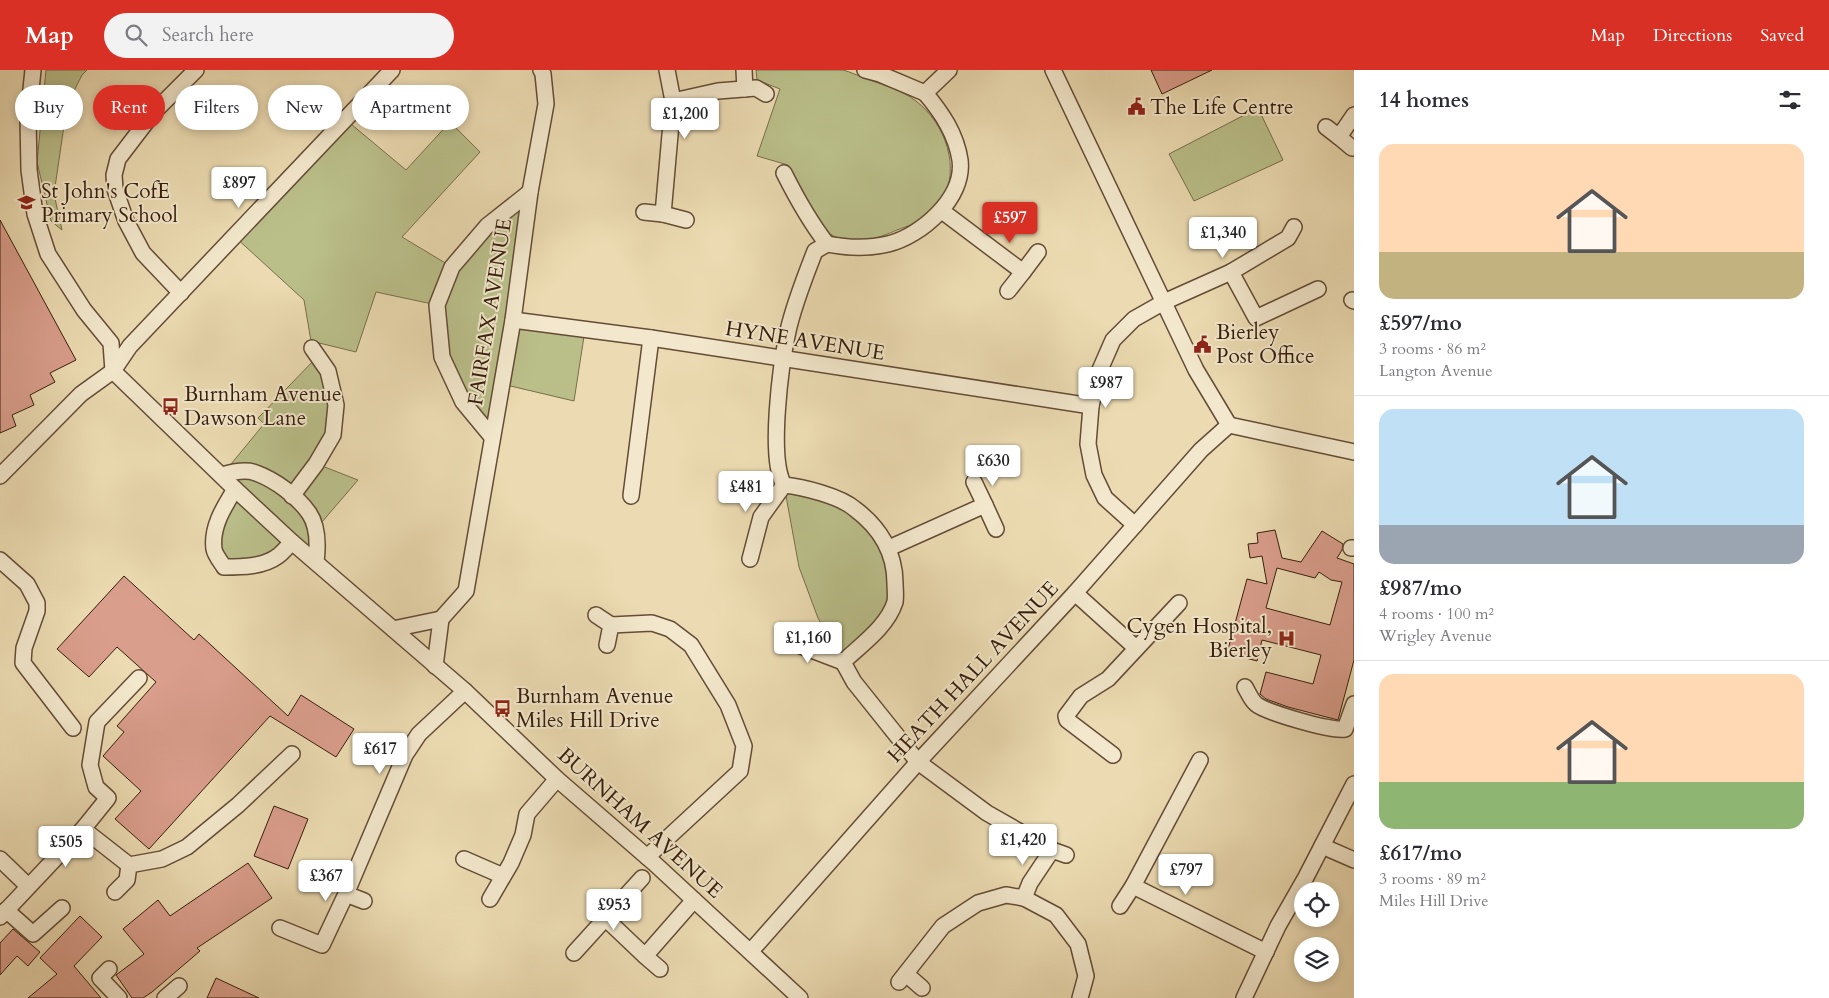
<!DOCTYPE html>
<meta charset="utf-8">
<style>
:root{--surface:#fff;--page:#f2f2f3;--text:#2b2b33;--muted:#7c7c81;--line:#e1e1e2;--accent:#d93025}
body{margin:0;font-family:Cardo,serif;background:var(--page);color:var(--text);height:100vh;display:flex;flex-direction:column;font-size:19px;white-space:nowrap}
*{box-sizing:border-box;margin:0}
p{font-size:16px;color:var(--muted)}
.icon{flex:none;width:28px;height:28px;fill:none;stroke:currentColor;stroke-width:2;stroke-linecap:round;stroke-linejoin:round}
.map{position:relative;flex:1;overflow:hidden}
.drawer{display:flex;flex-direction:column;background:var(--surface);width:475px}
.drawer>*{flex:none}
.guide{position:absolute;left:15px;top:15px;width:475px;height:45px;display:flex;gap:10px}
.tools{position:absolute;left:1294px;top:812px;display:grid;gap:10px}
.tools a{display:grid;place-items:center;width:45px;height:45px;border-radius:50%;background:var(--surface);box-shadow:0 2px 8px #0003;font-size:25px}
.price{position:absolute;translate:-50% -42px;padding:0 11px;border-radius:5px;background:#fff;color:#222;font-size:16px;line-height:32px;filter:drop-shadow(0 1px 2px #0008)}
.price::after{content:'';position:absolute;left:50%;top:30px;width:15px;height:11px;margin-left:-8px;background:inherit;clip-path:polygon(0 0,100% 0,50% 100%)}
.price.active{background:var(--accent);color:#fff}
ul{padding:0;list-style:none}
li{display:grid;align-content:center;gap:10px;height:265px;padding:0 25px}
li+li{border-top:1px solid var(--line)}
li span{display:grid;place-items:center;height:155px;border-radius:15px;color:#555}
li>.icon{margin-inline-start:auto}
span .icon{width:90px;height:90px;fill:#fffc;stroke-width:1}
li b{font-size:21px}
h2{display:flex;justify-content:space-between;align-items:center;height:60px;padding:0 25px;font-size:21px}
.tag{padding:0 18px;border-radius:22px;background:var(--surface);box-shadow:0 2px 8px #0003;font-size:18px;line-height:45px}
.tag.active{background:var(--accent);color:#fff}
header{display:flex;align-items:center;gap:30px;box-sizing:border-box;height:70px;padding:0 25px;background:var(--accent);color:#fff}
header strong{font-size:24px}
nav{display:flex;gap:28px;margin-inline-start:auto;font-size:18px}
.search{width:350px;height:45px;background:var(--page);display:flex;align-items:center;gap:12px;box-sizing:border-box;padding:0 18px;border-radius:28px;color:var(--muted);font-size:19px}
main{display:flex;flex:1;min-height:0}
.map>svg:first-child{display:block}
.green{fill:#babf8a;stroke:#786e4b}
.building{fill:#da9e8c;stroke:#361d0c;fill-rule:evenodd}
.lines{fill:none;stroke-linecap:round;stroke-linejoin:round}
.minor-casing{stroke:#644c36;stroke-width:18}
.minor{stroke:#f3e8cd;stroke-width:15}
.labels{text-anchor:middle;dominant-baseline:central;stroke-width:4;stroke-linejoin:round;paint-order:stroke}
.poi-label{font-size:21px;fill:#361d0c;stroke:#f3e8cd;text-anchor:start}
.street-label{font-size:21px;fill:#361d0c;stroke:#f3e8cd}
</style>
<header>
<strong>Map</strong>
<div class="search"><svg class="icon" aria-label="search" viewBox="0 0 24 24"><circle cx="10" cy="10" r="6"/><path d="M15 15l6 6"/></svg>Search here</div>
<nav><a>Map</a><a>Directions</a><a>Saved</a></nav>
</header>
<main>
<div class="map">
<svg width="1354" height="928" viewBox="0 0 1354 928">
<rect width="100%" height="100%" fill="#ecdbb2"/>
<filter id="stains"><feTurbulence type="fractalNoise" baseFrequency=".004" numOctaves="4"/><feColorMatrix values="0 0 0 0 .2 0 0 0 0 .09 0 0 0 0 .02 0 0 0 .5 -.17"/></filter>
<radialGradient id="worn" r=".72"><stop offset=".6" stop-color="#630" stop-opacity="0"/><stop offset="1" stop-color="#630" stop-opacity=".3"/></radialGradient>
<g class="green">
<path d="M46,0H87L82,5L67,35L54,124L62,160L51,151L37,92Z"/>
<path d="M756,0C777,0 797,0 817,0C825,0 835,0 843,0C851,2 858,6 865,8C882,15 902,20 916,31C945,53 962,99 941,132C932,146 912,155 897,160C879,168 858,175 838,168C813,159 796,118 788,95L757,86L780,19L757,10Z"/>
<path d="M1258,38L1283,90L1194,131L1169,84Z"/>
<path d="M345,49L406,100L450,52L480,82L402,167L452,197L530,122L513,250L585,260L574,331L502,314L492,367L442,287L437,235L376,222L356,282L311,271L304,230L234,166Z"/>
<path d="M317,287L336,335L317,394L358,410L316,459L317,482L293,472L278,486L224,497L216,458L235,419L222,405L264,354L258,348Z"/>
<path d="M784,415L830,426L889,478L895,531L843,592L818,548L799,497Z"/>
</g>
<g class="building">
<path d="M1151,0H1212L1162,24Z"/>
<path d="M0,150L76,290L50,303L55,312L30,325L34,335L12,345L16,356L0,363Z"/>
<path d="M1275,460L1282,488L1301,492L1322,461L1343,474L1342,480L1337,488L1354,494V590L1338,650L1288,637L1266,629L1260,624L1266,602L1313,614L1321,585L1262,570L1257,591L1227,583L1247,509L1267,514L1262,486L1250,488L1248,474L1258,473L1257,463ZM1277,498L1315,508L1319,502L1331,510L1342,512L1330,555L1266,538Z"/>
<path d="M124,506L194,570L199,564L288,646L301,625L354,659L336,687L270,646L149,779L115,749L141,721L103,686L124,662L117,656L156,612L117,577L89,607L57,579Z"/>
<path d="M274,736L308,749L288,799L254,786Z"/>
<path d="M248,793L272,828L197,878L200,881L152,922L143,928H132L116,905L144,884L123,859L158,830L170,846Z"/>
<path d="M80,846L102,867L74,896L101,928H28L57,904L40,888Z"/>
<path d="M13,859L40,882L28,896L17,886L0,905V873Z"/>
<path d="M216,908L259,928H207Z"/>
</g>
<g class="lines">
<defs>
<g id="minor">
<path d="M33,0L28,48L29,100L35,144L48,184L84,240L111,273L113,301"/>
<path d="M667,0L673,31L663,144L686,150"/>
<path d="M744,0L745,19"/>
<path d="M865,0L880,4L925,23"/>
<path d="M949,0L925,23C942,43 956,64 960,90C965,128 921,166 888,174C867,179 848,178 827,174L815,181C805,207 794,234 788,261C781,293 768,388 784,415C803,417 840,426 855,439C879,457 895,482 895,513C895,518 896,526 895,532C887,557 862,574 843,592L854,612L918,692L987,743L1052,780L1066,785"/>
<path d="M1053,0L1196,300L1229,355L1354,382"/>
<path d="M673,31L718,21L756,18L766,24"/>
<path d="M1326,57L1339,67"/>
<path d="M1352,78L1339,67L1354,45"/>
<path d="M784,103C796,127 810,152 827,174"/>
<path d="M942,141L1023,202L1008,221"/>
<path d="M644,142L663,144"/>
<path d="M1023,202L1038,182"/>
<path d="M1231,202L1256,248L1318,219"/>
<path d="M181,223L143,183L126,151L115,119L114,105L118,89L154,42L196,0"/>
<path d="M1352,230L1354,231"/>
<path d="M513,250L651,268L1091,336"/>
<path d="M113,301L235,419L292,472L465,621L557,709L654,793L800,928"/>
<path d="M492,367L463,332L442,287L437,235L452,197L487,156L530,122"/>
<path d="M222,405C232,402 246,399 256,403C275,410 297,426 309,443C318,456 318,476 316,492"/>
<path d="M0,406L81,324L113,301L130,276L392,0"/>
<path d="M974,412L985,435"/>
<path d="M235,419C224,437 211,457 214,479C215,485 221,492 224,497C242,497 263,497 278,486C283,482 288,476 292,472"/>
<path d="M292,426L316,394L333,365L336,335L328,301L312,278"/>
<path d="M631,426L651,268"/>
<path d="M1135,455L1105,428L1094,405L1088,374L1091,336L1099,302L1113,270L1134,249L1164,232L1231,202L1288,168L1294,157"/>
<path d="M889,478L985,435L996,459"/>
<path d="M1351,478H1354"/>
<path d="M750,489L761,447L784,415"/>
<path d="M0,490L27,514L37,533V541L24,578L23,593L73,658"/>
<path d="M1075,523L1136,578"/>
<path d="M596,545L611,555"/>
<path d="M393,559L441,549"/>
<path d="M783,569L843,592"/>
<path d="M607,575L611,555L652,553L670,559L691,575L728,635L744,676L740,701L647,787"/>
<path d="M435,596L441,549L466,521L513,250L530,122L546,34L543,4L541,0"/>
<path d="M1245,617C1248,622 1251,630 1256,634C1265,642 1333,662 1345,659L1354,634"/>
<path d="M1113,685L1067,650L1066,646L1081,626L1108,609L1179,533"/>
<path d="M83,759L129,795L162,789L187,777L238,735L292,684"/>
<path d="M1322,776L1354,790"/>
<path d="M0,789L28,816"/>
<path d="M464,789L503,806"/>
<path d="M1133,816L1200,690"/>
<path d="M115,822L127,810L129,795"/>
<path d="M346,824L405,685L419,664L465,621"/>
<path d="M1024,828L1030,813L1052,780"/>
<path d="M490,829L511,793L523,765L527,744L557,709"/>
<path d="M1120,836L1133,816L1266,882"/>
<path d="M6,840L33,864L62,838"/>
<path d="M0,847L83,759L108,728L96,717L90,695L97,652L139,608"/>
<path d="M605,848L645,886L694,830"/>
<path d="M280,858L322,875L346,824L364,831"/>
<path d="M751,881L918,692L1075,523L1201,380L1229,355"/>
<path d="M574,883L642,808"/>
<path d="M645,886L660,899"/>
<path d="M109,899L100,908L119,928"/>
<path d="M906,904L922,918"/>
<path d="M899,912L943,856L978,833L1006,825L1024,828L1056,845L1078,874L1086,906L1080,928"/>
<path d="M165,928L179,916"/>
<path d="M1244,928L1278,856L1306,807L1354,714"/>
</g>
</defs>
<use href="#minor" class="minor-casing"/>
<use href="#minor" class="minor"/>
</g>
<defs>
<symbol id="civic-bare" viewBox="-9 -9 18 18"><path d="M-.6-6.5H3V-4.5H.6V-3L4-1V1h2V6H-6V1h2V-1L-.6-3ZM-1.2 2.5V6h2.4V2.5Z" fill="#8f2418" stroke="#f3e8cd" stroke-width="2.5" paint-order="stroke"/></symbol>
<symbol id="school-bare" viewBox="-9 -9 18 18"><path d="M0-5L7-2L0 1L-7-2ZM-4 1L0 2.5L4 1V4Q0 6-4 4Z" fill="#8f2418" stroke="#f3e8cd" stroke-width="2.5" paint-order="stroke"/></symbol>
<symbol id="bus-bare" viewBox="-9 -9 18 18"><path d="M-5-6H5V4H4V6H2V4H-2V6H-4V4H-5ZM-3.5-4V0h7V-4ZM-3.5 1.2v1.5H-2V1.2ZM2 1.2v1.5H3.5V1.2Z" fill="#8f2418" stroke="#f3e8cd" stroke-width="2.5" paint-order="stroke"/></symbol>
<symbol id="hospital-bare" viewBox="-9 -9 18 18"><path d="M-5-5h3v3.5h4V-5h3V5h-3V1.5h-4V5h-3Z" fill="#8f2418" stroke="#f3e8cd" stroke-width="2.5" paint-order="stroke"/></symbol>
</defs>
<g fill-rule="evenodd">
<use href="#civic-bare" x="1124" y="24" width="25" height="25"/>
<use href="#school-bare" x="14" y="120" width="25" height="25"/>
<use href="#civic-bare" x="1190" y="262" width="25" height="25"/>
<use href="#bus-bare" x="158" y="324" width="25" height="25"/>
<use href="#hospital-bare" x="1274" y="556" width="25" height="25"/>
<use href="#bus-bare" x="490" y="626" width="25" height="25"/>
</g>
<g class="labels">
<g class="poi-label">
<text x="1150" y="37">The Life Centre</text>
<text x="41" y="121">St John's CofE<tspan x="41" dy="24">Primary School</tspan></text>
<text x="1216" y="262">Bierley<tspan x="1216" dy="24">Post Office</tspan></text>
<text x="184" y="324">Burnham Avenue<tspan x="184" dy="24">Dawson Lane</tspan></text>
<text x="1272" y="556" text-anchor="end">Cygen Hospital,<tspan x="1272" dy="24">Bierley</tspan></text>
<text x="516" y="626">Burnham Avenue<tspan x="516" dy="24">Miles Hill Drive</tspan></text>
</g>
<g class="street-label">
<text transform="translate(490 242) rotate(-81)">FAIRFAX AVENUE</text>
<text transform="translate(805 271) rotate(9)">HYNE AVENUE</text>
<text transform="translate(973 602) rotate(-47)">HEATH HALL AVENUE</text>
<text transform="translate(640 753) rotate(42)">BURNHAM AVENUE</text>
</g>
</g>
<rect width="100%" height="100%" filter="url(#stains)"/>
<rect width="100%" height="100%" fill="url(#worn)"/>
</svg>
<div class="tools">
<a><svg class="icon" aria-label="locate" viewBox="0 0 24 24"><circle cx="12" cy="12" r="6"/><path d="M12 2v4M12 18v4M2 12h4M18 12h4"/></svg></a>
<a><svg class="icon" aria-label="layers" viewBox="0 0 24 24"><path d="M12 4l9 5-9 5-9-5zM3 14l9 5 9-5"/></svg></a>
</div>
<b class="price" style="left:685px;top:70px">£1,200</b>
<b class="price" style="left:239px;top:139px">£897</b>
<b class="price active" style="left:1010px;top:174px">£597</b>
<b class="price" style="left:1223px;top:189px">£1,340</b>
<b class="price" style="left:1106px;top:339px">£987</b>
<b class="price" style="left:993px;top:417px">£630</b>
<b class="price" style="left:746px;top:443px">£481</b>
<b class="price" style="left:808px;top:594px">£1,160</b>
<b class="price" style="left:380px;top:705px">£617</b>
<b class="price" style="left:1023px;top:796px">£1,420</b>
<b class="price" style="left:66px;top:798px">£505</b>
<b class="price" style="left:1186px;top:826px">£797</b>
<b class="price" style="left:326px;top:832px">£367</b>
<b class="price" style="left:614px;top:861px">£953</b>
<div class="guide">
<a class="tag">Buy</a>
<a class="tag active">Rent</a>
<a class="tag">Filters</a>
<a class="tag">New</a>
<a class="tag">Apartment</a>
</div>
</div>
<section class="drawer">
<h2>14 homes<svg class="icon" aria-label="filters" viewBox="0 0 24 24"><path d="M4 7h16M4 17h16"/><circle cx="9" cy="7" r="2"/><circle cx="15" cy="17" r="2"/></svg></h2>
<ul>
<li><span style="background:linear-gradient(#ffd9b3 70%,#c2b280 0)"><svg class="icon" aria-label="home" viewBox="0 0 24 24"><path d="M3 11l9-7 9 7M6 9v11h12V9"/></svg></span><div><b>£597/mo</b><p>3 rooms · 86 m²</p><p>Langton Avenue</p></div></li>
<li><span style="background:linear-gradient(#bfe0f5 75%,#9aa5b1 0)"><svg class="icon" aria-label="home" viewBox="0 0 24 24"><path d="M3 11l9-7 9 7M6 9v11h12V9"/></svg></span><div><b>£987/mo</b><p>4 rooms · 100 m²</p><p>Wrigley Avenue</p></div></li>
<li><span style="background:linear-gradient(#ffd9b3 70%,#8fb573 0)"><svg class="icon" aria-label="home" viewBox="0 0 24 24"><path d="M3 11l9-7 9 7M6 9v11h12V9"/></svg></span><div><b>£617/mo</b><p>3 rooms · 89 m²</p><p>Miles Hill Drive</p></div></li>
</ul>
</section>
</main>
